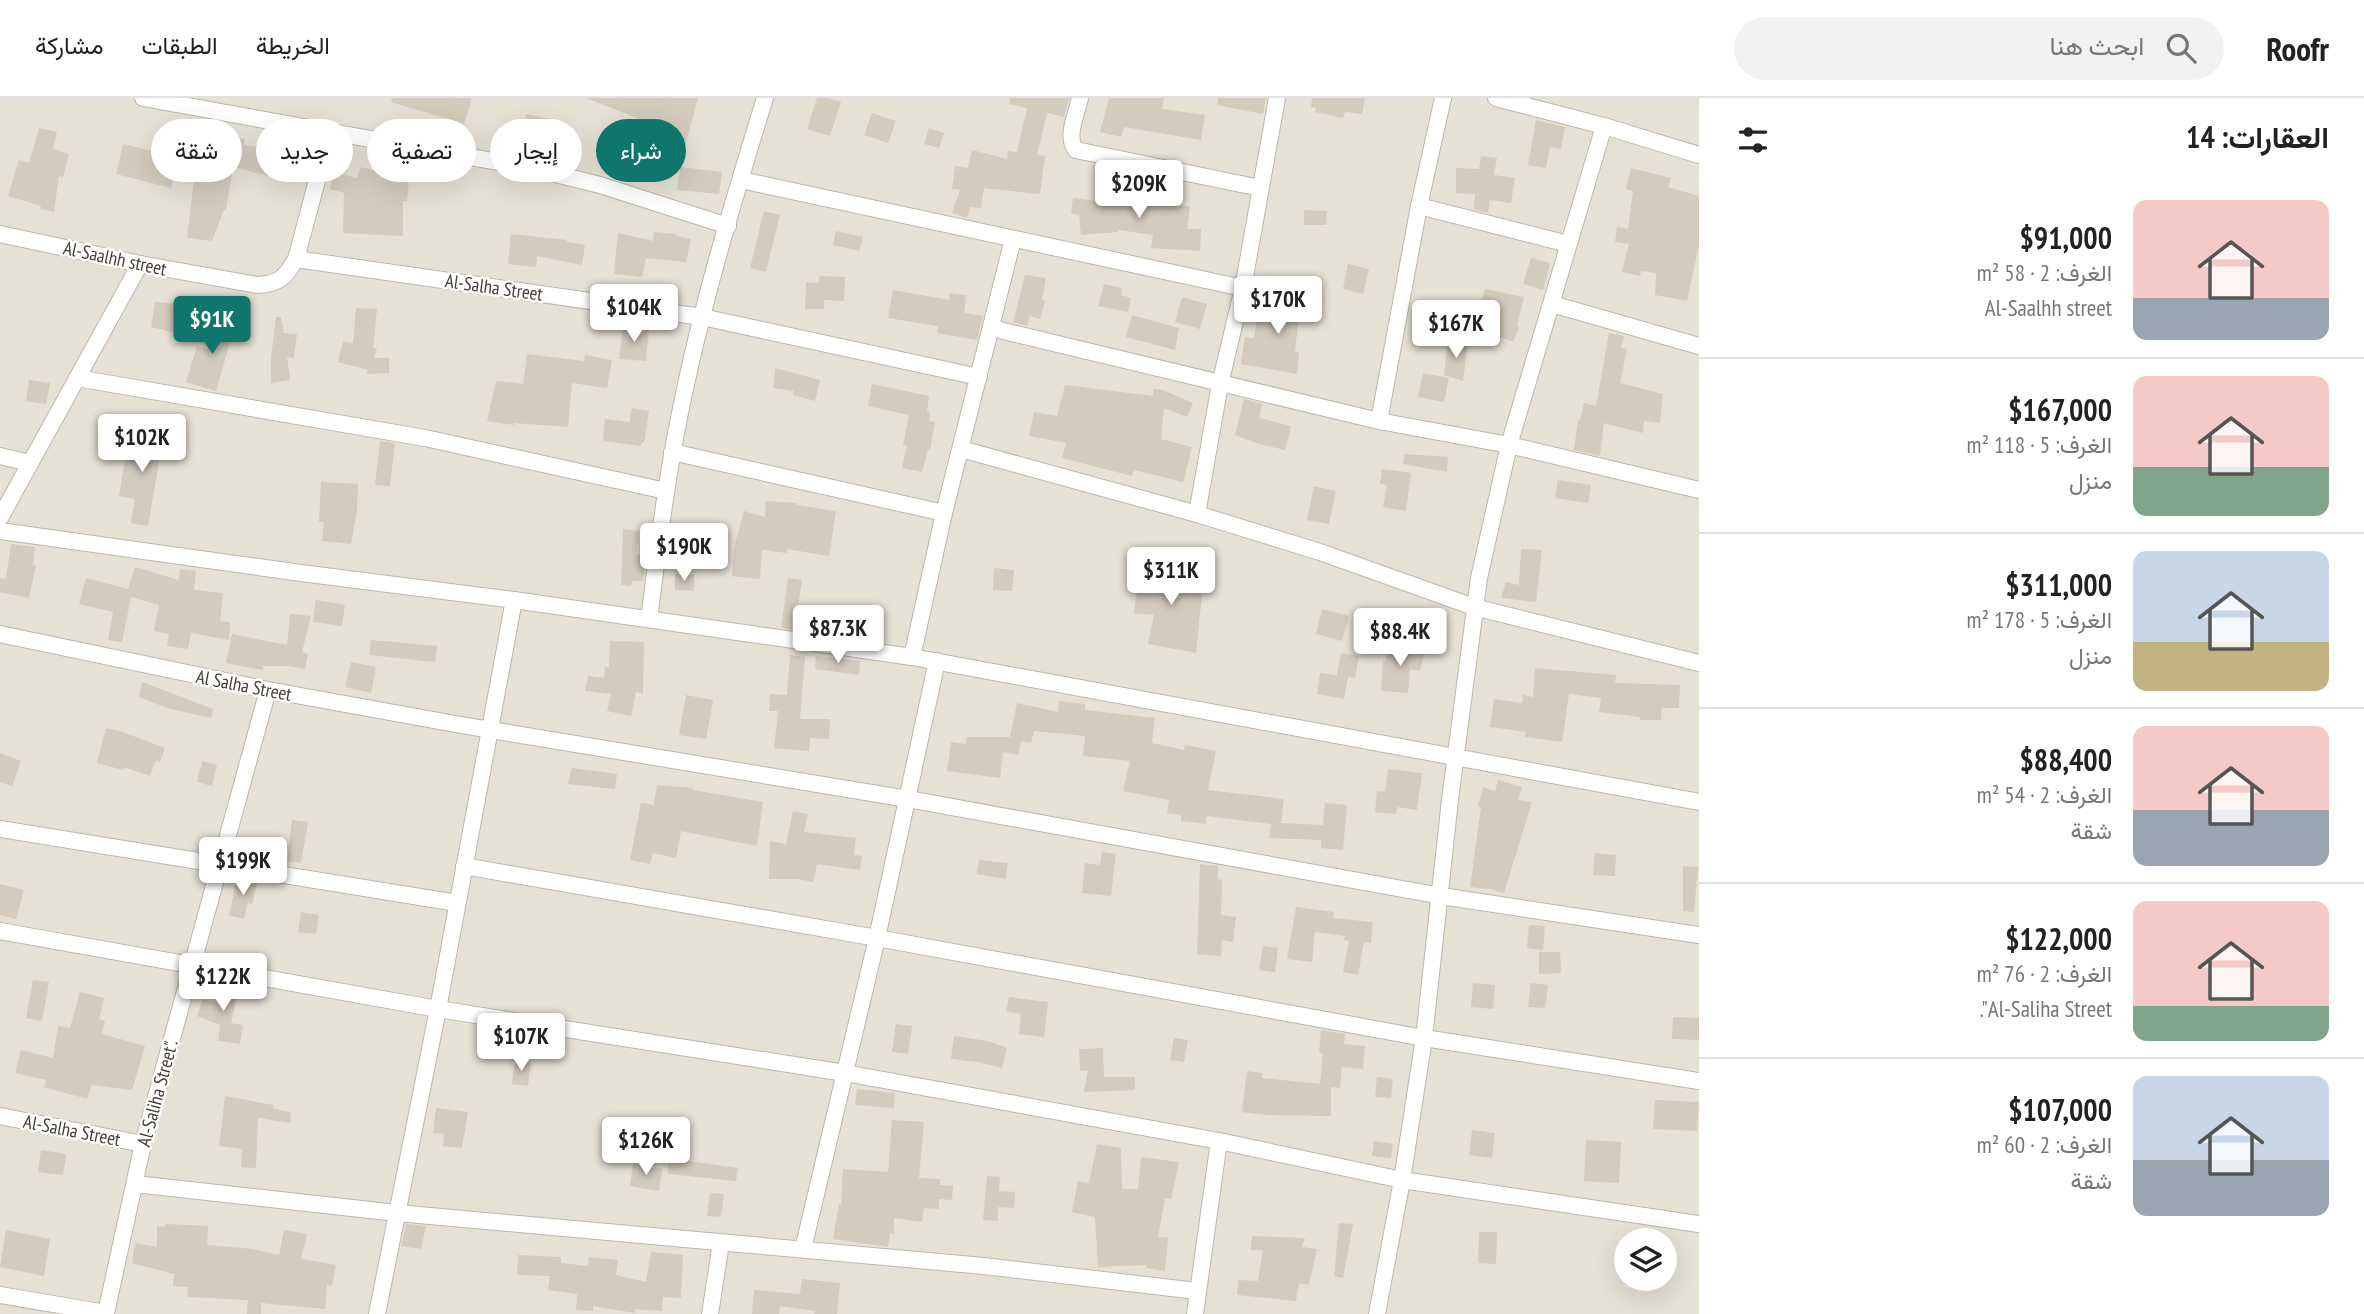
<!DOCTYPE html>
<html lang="ar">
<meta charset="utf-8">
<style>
:root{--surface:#fff;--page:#f2f2f2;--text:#222;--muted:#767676;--line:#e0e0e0;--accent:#0f766e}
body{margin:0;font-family:"PT Sans Narrow",Vazirmatn,sans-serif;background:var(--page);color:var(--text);direction:rtl;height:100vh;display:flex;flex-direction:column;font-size:26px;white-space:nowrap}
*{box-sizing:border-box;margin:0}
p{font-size:23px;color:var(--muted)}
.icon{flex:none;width:38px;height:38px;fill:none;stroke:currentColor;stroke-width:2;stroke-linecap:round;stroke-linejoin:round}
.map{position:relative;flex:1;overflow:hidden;direction:ltr}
.panel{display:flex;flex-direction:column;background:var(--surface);width:665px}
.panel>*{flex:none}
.hud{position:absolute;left:21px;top:21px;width:665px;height:63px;direction:rtl;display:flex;gap:14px}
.controls{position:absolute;left:1614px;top:1130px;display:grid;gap:14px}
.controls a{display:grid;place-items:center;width:63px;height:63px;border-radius:50%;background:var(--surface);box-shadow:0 7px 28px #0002;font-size:35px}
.price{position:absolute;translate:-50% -60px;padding:0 16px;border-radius:7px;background:#fff;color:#222;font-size:23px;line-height:46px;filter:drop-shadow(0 2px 4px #0008)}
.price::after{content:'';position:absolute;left:50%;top:42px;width:21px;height:16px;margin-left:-10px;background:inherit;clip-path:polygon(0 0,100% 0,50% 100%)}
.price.on{background:var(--accent);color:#fff}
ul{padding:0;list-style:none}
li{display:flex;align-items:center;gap:21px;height:175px;padding:0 35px}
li+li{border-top:2px solid var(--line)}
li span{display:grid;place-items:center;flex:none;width:196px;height:140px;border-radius:14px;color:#555}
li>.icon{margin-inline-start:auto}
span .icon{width:84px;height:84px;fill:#fffc;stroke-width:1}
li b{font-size:30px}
h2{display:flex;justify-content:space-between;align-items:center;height:84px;padding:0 35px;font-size:30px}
.chip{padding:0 24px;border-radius:32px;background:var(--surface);box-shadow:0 7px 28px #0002;font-size:24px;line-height:63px}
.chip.on{background:var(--accent);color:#fff}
header{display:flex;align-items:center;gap:42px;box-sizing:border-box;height:98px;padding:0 35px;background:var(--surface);border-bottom:2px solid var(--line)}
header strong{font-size:33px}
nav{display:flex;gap:38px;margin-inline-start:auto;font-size:24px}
.search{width:490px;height:63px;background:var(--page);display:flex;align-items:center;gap:18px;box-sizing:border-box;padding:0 24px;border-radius:38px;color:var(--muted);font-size:26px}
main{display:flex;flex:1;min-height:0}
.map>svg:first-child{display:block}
.residential{fill:#e6e1d5;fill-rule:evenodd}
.building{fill:#d3cbbc}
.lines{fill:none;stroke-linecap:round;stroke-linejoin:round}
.minor-casing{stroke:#bdb7aa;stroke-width:18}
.minor{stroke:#fff;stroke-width:16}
.labels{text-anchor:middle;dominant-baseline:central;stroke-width:5;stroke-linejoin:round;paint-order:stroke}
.street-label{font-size:19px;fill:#443f36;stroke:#fff}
</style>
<header>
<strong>Roofr</strong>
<div class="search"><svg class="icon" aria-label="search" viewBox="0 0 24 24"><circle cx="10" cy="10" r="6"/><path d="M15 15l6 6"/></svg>ابحث هنا</div>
<nav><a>الخريطة</a><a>الطبقات</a><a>مشاركة</a></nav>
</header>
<main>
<section class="panel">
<h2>العقارات: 14<svg class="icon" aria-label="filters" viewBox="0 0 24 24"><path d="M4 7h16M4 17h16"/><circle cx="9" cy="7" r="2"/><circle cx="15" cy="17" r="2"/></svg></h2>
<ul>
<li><span style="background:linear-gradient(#f6c9c9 70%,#9aa5b1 0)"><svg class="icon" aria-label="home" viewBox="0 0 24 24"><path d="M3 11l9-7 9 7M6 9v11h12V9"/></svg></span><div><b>$91,000</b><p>الغرف: 2 · 58 m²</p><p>Al-Saalhh street</p></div></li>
<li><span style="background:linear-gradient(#f6c9c9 65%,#7fa58c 0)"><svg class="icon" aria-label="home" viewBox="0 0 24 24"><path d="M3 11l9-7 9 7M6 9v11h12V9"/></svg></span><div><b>$167,000</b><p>الغرف: 5 · 118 m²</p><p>منزل</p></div></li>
<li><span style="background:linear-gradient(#c9d6e8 65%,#c2b280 0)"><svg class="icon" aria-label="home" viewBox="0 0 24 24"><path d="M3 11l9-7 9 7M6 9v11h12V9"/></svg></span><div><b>$311,000</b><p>الغرف: 5 · 178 m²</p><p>منزل</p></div></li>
<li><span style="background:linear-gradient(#f6c9c9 60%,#9aa5b1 0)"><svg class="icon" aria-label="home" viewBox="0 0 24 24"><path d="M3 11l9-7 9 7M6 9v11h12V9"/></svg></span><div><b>$88,400</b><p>الغرف: 2 · 54 m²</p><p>شقة</p></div></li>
<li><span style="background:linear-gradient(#f6c9c9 75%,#7fa58c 0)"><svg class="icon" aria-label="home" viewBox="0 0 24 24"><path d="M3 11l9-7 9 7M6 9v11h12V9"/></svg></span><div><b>$122,000</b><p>الغرف: 2 · 76 m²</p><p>Al-Saliha Street&quot;.</p></div></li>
<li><span style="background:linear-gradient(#c9d6e8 60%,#9aa5b1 0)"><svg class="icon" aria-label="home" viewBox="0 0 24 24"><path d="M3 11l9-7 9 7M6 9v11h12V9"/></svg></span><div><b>$107,000</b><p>الغرف: 2 · 60 m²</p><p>شقة</p></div></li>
</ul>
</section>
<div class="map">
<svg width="1699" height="1216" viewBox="0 0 1699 1216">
<rect width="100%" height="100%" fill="#f2efe6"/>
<path class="residential" d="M0,0H1699V1216H0ZM1626,1143H1664V1181H1626Z"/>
<g class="building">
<path d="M392,0H472L464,26L391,4Z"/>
<path d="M586,0H698L685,48L664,43L667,32Z"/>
<path d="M817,0H828L841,4L830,38L807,31Z"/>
<path d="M1010,0H1069L1064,19L1047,15L1037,57L1045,58L1040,96L984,90L981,110L970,109L967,120L952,115L960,92L952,91L955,68L968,70L972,52L1007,61L1008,53L1017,54L1027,10L1009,6Z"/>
<path d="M1109,0H1164L1162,11L1205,17L1201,42L1124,29L1121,39L1100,34Z"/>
<path d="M1218,0H1266L1263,16L1217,7Z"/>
<path d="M1312,0H1365L1362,16L1345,14L1343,20L1315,14L1316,10L1311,9Z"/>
<path d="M872,15L896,23L888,45L864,37Z"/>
<path d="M526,16L560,23L554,50L521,43Z"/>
<path d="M1536,22L1565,29L1561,51L1550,49L1546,70L1528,67Z"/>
<path d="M39,30L57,34L53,51L69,56L63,79L59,78L54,114L40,111L41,108L8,98L19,62L29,65Z"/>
<path d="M929,30L944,35L939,50L924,46Z"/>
<path d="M156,35L183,41L171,90L116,76L123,46L152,53Z"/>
<path d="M209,36L245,41L244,47L279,52L278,61H281L277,80L233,69L226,112H224L212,143L187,140L194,81L207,83L212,52L207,51Z"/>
<path d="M1481,58L1497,60L1494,77L1515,80L1511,105L1490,102L1488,115L1474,111L1475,96L1456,95V70L1479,71Z"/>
<path d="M361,69L391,77V71L410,73L407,103H403V138L343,135L344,95L330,91L334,74L357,80Z"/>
<path d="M680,69L722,74L719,96L677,92Z"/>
<path d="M1631,70L1671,80L1668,89L1699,98V147L1687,203L1655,197L1656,175L1641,173L1640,178L1622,174L1629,146L1615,144L1617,129L1628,131L1633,93L1626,91Z"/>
<path d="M1108,91L1154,105L1156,97L1173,102L1172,107L1190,108L1187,131H1201L1200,153L1151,150L1153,137L1118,132V134L1081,137L1079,117L1071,115L1073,100L1105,104Z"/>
<path d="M1304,112L1327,113L1326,127H1304Z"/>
<path d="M764,113L780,117L766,174L750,170Z"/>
<path d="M836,133L863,139L859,153L833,147Z"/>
<path d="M654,134L676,136V138L691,141L686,164L646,160L642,179L614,176L618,135L653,143Z"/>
<path d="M511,136L567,142V144L585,147L582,167L537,158L536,169L508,166Z"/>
<path d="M1531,160L1550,165L1543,192L1523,186Z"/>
<path d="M1348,166L1369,171L1363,196L1343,191Z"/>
<path d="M1025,177L1046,180L1042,202L1045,203L1040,221L1030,218L1027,228L1013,224Z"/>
<path d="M819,178L845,179L844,203L824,202V211H805L806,184L819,185Z"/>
<path d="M1104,186L1122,190L1121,197L1131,200L1128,214L1098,208Z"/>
<path d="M1485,191L1524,199L1517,227L1519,228L1513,244L1474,229Z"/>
<path d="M893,192L949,202L950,195L966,197L964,215L983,218L977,242L937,235L938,228L888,220Z"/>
<path d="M1297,196L1320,201L1315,220L1299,216L1295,254H1299L1297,276L1241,266L1245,239L1254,240L1260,204L1293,210Z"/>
<path d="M1182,199L1207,206L1200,231L1175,224Z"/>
<path d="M155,204L189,207L179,236L151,229Z"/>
<path d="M356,210L377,211L373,250L377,251L374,260H389V275L367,276L368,272L338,264L343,243L353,245Z"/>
<path d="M217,214L230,219L229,226L235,227L216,293L186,284L197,248L208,251Z"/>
<path d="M1132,217L1179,230L1175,252L1126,239Z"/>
<path d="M276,219H281L284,235L297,236L294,260L287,259L290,282L271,285V260Z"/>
<path d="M623,229L649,232L646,263L619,261Z"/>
<path d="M1609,235L1624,238L1621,250L1627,251L1620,285L1663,296L1660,325L1644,323L1643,335L1604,325L1600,358L1574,352L1578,322H1580L1584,305L1596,308Z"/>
<path d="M1448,243L1468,246L1463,283L1444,277Z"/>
<path d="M527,256L584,263L585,257L612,262L607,290L572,285L568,329L514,325V327L487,323L496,283L523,286Z"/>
<path d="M775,270L820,282L815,303L793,297L794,293L773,290Z"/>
<path d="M1423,275L1449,280L1444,304L1418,299Z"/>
<path d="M29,282L50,285L46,306L26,303Z"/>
<path d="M872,286L929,298L927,314L930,315L929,323L935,324L930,352L928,351L922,374L902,370L907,348L903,347L909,317L868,308Z"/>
<path d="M1065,287L1153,298V291L1163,292L1193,305L1187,319L1164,310L1161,341L1192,349L1183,384L1134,372L1132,378L1062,360L1066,345L1029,338L1034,314L1057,318Z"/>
<path d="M1244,301L1262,306L1259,320L1291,328L1285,352L1259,346L1235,337Z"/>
<path d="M632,310L649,313L644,345H641V348L603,343L605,321L630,324Z"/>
<path d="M137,330L164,336L148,428L131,425L135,401L119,398L127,350L133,351Z"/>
<path d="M380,343L395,345L390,388L375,387Z"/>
<path d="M1405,356L1448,359L1447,374L1403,366Z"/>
<path d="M1382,371L1411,375L1406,413L1383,409L1387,387L1380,386Z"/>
<path d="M1558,382L1591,387L1588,405L1555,400Z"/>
<path d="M321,384L358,386L357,412L351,446L322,443L324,424H319Z"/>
<path d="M1314,388L1336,393L1329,426L1307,422Z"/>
<path d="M766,403L797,405L796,407L836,413L829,458L787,451V455L762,452L760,481L732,478L734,450L744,413L765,419Z"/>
<path d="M623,431L639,433L636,456L647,457L643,483H632L631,488L621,487Z"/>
<path d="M11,446L35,449L33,467H36L29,500L0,494V480L6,481Z"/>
<path d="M1521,451L1542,452L1536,504L1501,500L1506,484L1519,487Z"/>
<path d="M135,469L179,482L180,471L196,473L194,492L223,495L220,523L230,524L229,542L191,535L188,551L167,548L169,536L154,533L159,507L131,499L122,544L108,542L113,514L79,506L86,480L128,491Z"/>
<path d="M994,470L1014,472L1012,493L993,492Z"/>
<path d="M1140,470L1204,477L1196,555L1148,546L1154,517L1134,515Z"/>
<path d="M675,476L694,477V493L675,492Z"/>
<path d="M788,480L802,482L794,532L781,530Z"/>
<path d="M316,502L345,507L342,528L313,524Z"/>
<path d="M1322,511L1349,518L1342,543L1316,536Z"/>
<path d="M290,516L311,518L302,554L308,556L305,571L289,568H263V572L226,565L232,536L287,547Z"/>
<path d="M371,542L437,548L435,564L369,557Z"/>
<path d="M610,543L644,544L643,596L636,594L631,618L607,613L611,596L585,593L588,578L604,580L605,569H609Z"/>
<path d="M1389,545L1425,553L1420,573L1410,571L1408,595L1381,593L1383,563L1385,564Z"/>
<path d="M1341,555L1359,558L1355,580L1337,577Z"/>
<path d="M790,557L805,559L800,621H830L829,641L810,640L809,653L774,650L778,613H769L770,596L787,597Z"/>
<path d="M816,558L860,563L859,577L815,571Z"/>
<path d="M351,564L376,569L371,595L345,589Z"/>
<path d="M1535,570L1616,577L1615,585L1680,587L1679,610H1662L1661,622H1640V619L1599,614L1601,600L1569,596L1562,644L1525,639L1526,634L1490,629L1494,601L1522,605L1523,597L1533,599Z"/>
<path d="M1320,575L1348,579L1344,601L1317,596Z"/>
<path d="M142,584L213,611L211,620L167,610L139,599Z"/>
<path d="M686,597L713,602L706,641L679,637Z"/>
<path d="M1059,603L1085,606V612L1155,620L1152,645L1184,652L1185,647L1216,653L1208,692L1284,701L1281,725L1323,727L1325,705L1347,707L1343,752L1321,750V742L1269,740L1271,726L1206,718V726L1181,723V717L1167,715L1169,702L1123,693L1130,663L1083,658L1085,638L1034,633L1031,645L1021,643L1018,657L1003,654L1000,680L947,673L951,644L966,646L967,639H1010L1017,605L1058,614Z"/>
<path d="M106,630L120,633L165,650L160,664L156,662L150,678L124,669L123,672L97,665Z"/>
<path d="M0,655L21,663L12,688L0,684Z"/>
<path d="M202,663L217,667L212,688L197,684Z"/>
<path d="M572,670L617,676L615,691L568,686Z"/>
<path d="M1388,671L1422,675L1417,712L1397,709L1396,716L1375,714L1377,693L1385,694Z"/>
<path d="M1498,682L1522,689L1518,702L1532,704L1504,795L1487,790V791L1470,789L1481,709L1478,708L1483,689L1495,693Z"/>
<path d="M657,687L693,690V692L763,704L757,748L681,733L676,760L653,755L650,766L630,762L641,705L654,707Z"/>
<path d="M793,713L808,716L804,734L856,740L854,757L862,758L860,772L817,766L813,784L798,781H769L770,743L786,746Z"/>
<path d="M292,722L308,724L301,765L287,763Z"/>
<path d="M246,740L276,747L273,761L265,759L264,763L242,759Z"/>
<path d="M1102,754L1116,756L1111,798L1082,795L1085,765L1100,767Z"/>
<path d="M1595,755L1616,757L1615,778L1593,777Z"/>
<path d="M979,762L1008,765L1006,781L977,776Z"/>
<path d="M1200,766L1218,768V781L1222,782L1221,817L1236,819L1233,844L1222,842L1221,858L1197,856Z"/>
<path d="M1683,768L1698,769L1694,814L1683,813Z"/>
<path d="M237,780L258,783L252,806L248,805L244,821L229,817Z"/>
<path d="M0,786L24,792L16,821L0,817Z"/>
<path d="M1296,809L1334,814L1333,820L1373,824L1371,845L1364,844L1358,877L1343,874L1349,843L1344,842L1345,838L1315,834L1312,864L1287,861Z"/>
<path d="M301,814L319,817L316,836L298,834Z"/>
<path d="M1529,827L1545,828L1543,852L1527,850Z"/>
<path d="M1263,848L1278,850L1275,874L1259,872Z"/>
<path d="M1539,854H1560L1561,875L1539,876Z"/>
<path d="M33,882L49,884L42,923L26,920Z"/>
<path d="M221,883L239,888L231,925L243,927L240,946L218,943L220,927L197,918L203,901L216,905Z"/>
<path d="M1473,885L1495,887L1493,911L1471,909Z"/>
<path d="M1531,885L1548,887L1545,910L1528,909Z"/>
<path d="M80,894L104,900L99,921L105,923L102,936L145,948L132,992L92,987L87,1001L44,989L46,982L15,975L21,952L53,960L58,928L70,930Z"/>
<path d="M1009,899L1048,904L1044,939L1019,936L1021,916L1006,913Z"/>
<path d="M1673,919L1699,920V942L1672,941Z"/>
<path d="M896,926L912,928L908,956L892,954Z"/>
<path d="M1321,932L1345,936L1344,946L1365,948L1363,971L1342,969L1340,990L1331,989V1018L1266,1017L1242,1014L1247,973L1263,975L1262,980L1320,986L1323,955H1319Z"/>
<path d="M954,938L988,943L1007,950L1002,970L978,964L951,961Z"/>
<path d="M1174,940L1188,942L1184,964L1170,962Z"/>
<path d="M1103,950L1104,979H1135V992L1084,994L1088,972L1080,973L1079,951Z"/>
<path d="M515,962L531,965L528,988L512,986Z"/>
<path d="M1377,979L1393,981L1391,1000L1375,999Z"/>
<path d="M857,991L895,995L894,1010L855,1007Z"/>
<path d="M225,998L273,1007V1010L291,1015L290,1025L258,1020L256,1070L241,1069L242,1051L219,1048Z"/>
<path d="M1655,1002L1699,1004L1697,1033L1653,1031Z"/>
<path d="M436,1010L468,1014L462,1050L443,1048L444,1036L433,1035Z"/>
<path d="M892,1022L924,1024L919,1080L940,1081V1087L953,1088L952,1102L939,1101V1111L924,1110L922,1124L894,1120V1136L890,1135L888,1149L833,1141L839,1106L841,1107L843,1071L888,1074Z"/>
<path d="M1472,1032L1495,1035L1492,1060L1469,1057Z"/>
<path d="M1586,1042L1621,1044L1619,1085L1584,1083Z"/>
<path d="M1374,1043L1393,1046L1391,1060L1372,1058Z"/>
<path d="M1097,1046L1121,1050L1122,1091H1138L1141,1059L1179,1064L1171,1101L1165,1100L1158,1139L1168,1140L1165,1173L1146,1170V1167L1098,1169L1095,1119L1072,1114L1078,1083L1089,1085Z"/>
<path d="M41,1052L66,1056L63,1077L38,1074Z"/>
<path d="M668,1060L738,1070L736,1083L668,1076Z"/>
<path d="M633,1066L662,1071L659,1093L630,1088Z"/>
<path d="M987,1078L1000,1079L999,1093L1015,1094L1014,1110L998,1109V1123L983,1122Z"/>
<path d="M710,1095L724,1096L721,1119L707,1118Z"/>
<path d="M1339,1125L1353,1126L1343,1180L1334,1178Z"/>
<path d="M166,1126L208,1128L207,1147L253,1151L279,1157L284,1132L307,1136L301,1161L336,1167L332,1188L327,1187L325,1211L261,1205V1216H247L248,1202L187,1199L188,1189L173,1188L174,1176L132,1165L135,1145L157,1149V1128L165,1129Z"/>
<path d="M406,1126L426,1128L421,1151L401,1148Z"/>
<path d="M6,1132L50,1141L44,1178L0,1169Z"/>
<path d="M1479,1134H1497L1496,1166L1478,1165Z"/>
<path d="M1252,1138L1305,1140L1302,1149L1317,1151L1309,1187L1299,1185L1296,1203L1237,1197L1238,1182L1258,1183L1263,1152H1251Z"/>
<path d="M651,1154L683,1157L681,1200L663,1199L662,1213L635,1211V1215L593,1208V1213L576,1212L577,1196L548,1192L550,1178L517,1177L518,1157L561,1159V1165L588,1168L589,1159L618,1162L616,1177L646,1184Z"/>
<path d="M802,1181L840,1185L837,1216H814L815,1213L780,1208L779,1216H752L754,1192L800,1196Z"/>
</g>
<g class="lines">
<defs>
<g id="minor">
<path d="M143,0L531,70L600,87L728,128"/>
<path d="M1080,0C1077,15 1065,39 1076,52L1260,90"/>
<path d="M1496,0L1604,28L1699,57"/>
<path d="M741,82L1243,190"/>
<path d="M1419,108L1568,146"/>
<path d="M0,136L140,166L257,187C279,186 285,180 296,161L330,34"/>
<path d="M296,161L702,219L979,279"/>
<path d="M1552,206L1699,248"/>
<path d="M991,230L1379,323L1509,347L1699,392"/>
<path d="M77,280L425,340L666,393"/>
<path d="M1379,323L1419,108L1443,0"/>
<path d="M961,351L1197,416L1320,454L1474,509L1699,565"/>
<path d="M672,354L944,415"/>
<path d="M0,358L30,365"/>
<path d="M1197,416L1220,286L1243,190L1277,0"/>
<path d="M0,420L140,166"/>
<path d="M0,433L301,475L514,502L912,559L1699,704"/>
<path d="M649,521C658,452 666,383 680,315C701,209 733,104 765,0"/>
<path d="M0,536L268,592L461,627L908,701L1441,798L1699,837"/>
<path d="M912,559L944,415L1013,141"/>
<path d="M0,731L457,805"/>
<path d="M464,768L877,840L1424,940L1699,983"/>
<path d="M0,833L438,911L845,975L1219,1043L1402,1082L1699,1126"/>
<path d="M0,1018L143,1046"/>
<path d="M135,1086L397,1115L984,1168L1197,1193"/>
<path d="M803,1151L877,840L937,563"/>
<path d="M0,1197L106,1215L143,1046L268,592"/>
<path d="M377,1216L438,911L514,502"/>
<path d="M710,1216L721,1145"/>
<path d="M1195,1216L1219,1043"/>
<path d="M1377,1216L1402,1082L1424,940L1450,702L1479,480L1509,347L1604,28"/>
</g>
</defs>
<use href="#minor" class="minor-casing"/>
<use href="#minor" class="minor"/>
</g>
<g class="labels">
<g class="street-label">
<text transform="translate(115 160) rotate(12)">Al-Saalhh street</text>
<text transform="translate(494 189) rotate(8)">Al-Salha Street</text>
<text transform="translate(244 587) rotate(11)">Al Salha Street</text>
<text transform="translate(157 995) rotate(-75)">Al-Saliha Street".</text>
<text transform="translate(72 1032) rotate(11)">Al-Salha Street</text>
</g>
</g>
</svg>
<div class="controls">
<a><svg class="icon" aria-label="layers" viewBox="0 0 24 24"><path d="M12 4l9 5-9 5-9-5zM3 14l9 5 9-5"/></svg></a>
</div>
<b class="price" style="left:1139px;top:122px">$209K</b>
<b class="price" style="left:1278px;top:238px">$170K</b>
<b class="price" style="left:634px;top:246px">$104K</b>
<b class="price on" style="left:212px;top:258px">$91K</b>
<b class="price" style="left:1456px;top:262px">$167K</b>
<b class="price" style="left:142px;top:376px">$102K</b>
<b class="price" style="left:684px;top:485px">$190K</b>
<b class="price" style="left:1171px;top:509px">$311K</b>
<b class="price" style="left:838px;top:567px">$87.3K</b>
<b class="price" style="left:1400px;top:570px">$88.4K</b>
<b class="price" style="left:243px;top:799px">$199K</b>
<b class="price" style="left:223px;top:915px">$122K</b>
<b class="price" style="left:521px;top:975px">$107K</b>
<b class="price" style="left:646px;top:1079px">$126K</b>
<div class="hud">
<a class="chip on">شراء</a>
<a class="chip">إيجار</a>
<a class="chip">تصفية</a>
<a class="chip">جديد</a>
<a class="chip">شقة</a>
</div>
</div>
</main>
